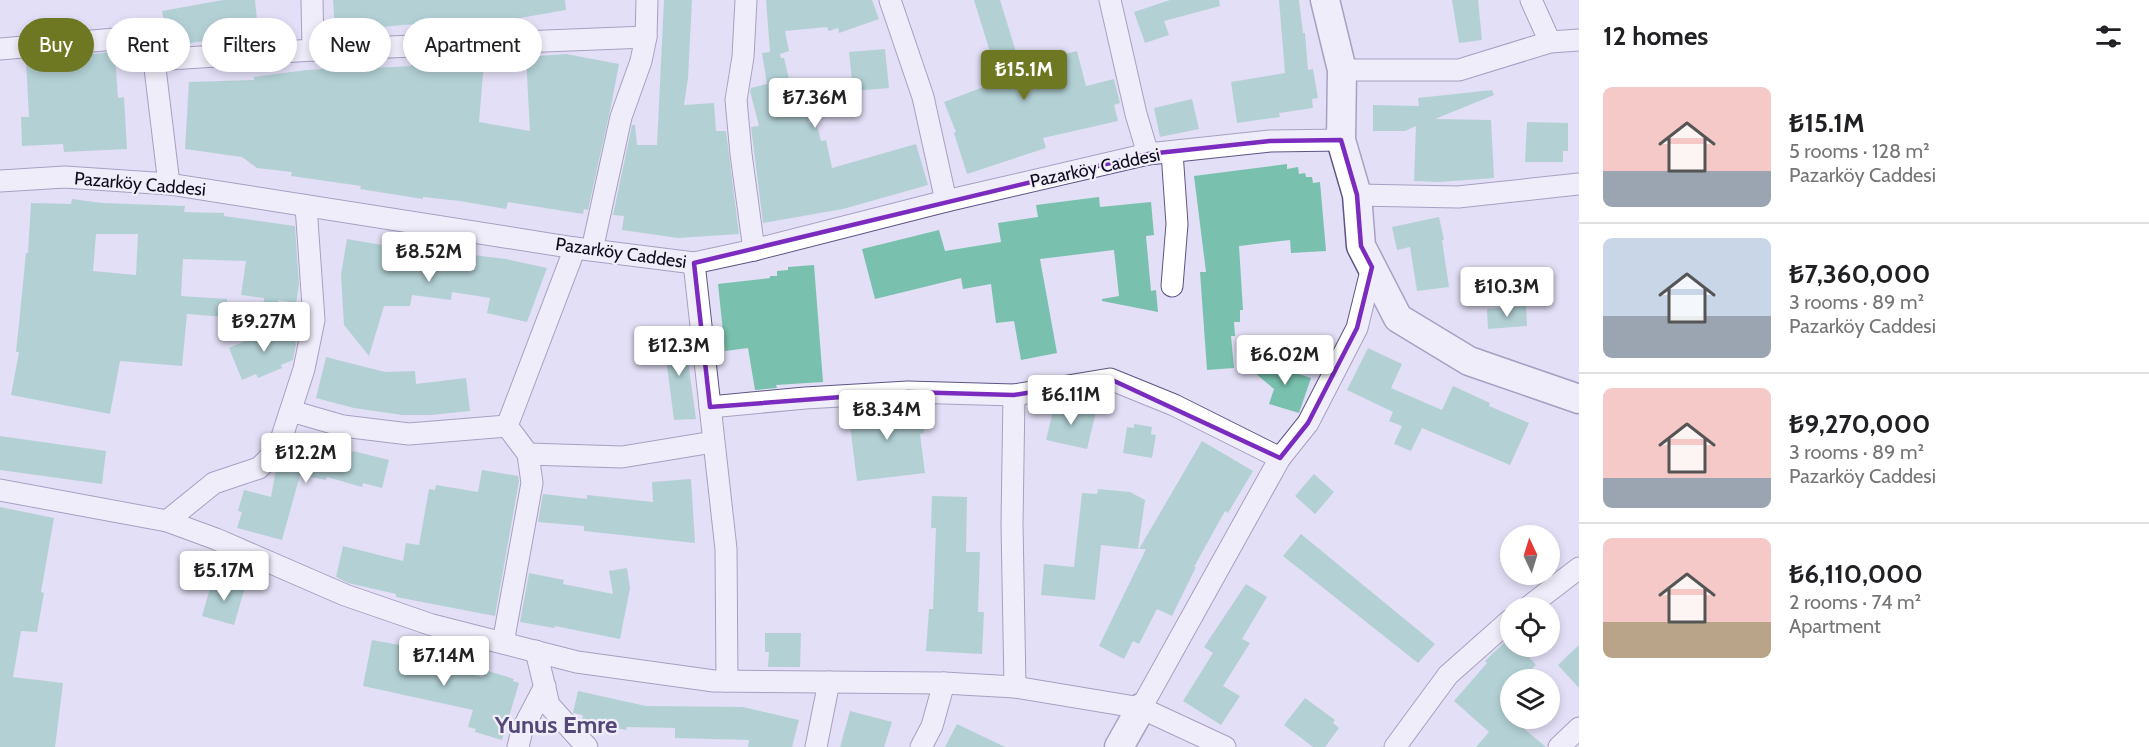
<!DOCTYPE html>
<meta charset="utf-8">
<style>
:root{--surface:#fff;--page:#f6f6f6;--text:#202124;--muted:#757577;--line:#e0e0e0;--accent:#6e7721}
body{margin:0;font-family:Cabin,sans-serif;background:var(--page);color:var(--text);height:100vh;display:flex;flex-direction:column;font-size:22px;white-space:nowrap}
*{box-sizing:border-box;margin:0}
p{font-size:20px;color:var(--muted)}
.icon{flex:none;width:33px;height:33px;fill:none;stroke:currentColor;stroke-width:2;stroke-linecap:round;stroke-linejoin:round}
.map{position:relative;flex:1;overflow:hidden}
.panel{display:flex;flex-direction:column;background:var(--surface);width:570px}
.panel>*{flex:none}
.banner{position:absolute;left:18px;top:18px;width:570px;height:54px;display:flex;gap:12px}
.needle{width:39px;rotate:356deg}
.tools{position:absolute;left:1500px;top:525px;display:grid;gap:12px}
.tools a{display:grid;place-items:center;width:60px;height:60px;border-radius:50%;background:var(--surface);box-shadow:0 3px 9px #0003;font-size:30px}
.price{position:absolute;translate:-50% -51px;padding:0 14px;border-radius:6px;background:#fff;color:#222;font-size:20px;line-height:39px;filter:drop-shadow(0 2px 3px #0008)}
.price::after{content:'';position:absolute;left:50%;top:36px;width:18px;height:14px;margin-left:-9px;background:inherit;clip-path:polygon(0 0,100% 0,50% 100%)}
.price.current{background:var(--accent);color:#fff}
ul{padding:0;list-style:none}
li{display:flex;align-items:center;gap:18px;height:150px;padding:0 24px}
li+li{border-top:2px solid var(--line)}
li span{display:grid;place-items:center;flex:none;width:168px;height:120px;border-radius:9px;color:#555}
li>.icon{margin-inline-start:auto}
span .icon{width:72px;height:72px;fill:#fffc;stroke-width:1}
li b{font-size:26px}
h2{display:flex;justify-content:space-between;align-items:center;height:72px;padding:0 24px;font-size:26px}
.pill{padding:0 21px;border-radius:27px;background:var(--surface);box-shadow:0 3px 9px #0003;font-size:21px;line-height:54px}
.pill.current{background:var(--accent);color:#fff}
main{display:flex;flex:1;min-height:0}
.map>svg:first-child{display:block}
.building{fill:#79c1ae;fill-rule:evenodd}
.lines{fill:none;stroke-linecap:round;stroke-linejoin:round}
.street-casing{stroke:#5f5384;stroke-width:23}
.secondary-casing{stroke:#5f5384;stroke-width:31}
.street{stroke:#fff;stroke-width:21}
.secondary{stroke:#fff;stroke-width:28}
.marked{fill:none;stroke:#7b2cbf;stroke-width:4.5;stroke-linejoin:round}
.labels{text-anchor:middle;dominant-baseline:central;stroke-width:4.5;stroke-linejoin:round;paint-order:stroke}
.street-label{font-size:18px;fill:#100b1e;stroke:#f0eef9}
.district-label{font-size:24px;font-weight:bold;fill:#554878;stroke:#f0eef9}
</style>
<main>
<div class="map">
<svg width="1579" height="747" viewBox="0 0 1579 747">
<rect width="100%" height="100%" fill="#e3dff6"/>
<g class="building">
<path d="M223,0H255L259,41L226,43V38L169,46L162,11Z"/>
<path d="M333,0H565L566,10L496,22L438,24V22L335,31Z"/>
<path d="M664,0H692L688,78L684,105L714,103L716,131H726L739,234L678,238L622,230L624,216L613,215L632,125H635L637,145H657Z"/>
<path d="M766,0H872L879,19L839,33L838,28L829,31L827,27L785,31L789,51L780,54L781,58H784L798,116L807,114L809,123L816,121L821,141L826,140L832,168L916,144L928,185L843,209L763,223L751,127L759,126L750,91L751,88L767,84L762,53L770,52Z"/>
<path d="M974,0H1000L1020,65L1077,51L1086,86L1114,79L1120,103L1114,105L1118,121L1043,138L1046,148L967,174L954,133L956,132L944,102L999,81Z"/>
<path d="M1170,0H1219L1220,6L1164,21L1169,35L1145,43L1134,12Z"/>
<path d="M1279,0H1299L1303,33H1305L1308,70L1313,69L1318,98L1312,99L1313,108L1279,113L1280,117L1237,123L1231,82L1285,73Z"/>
<path d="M1452,0H1478L1482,40L1459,43Z"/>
<path d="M885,49L889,88L853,91L849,52Z"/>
<path d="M112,52L115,54L118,98L124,97L127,149L64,152L63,144L22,146L21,117H29L26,61L82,58V55Z"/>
<path d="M566,54L619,64L611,106L588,210L584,209L583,214L508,202L506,209L460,201L423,197V199L360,189L361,186L291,176L292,172L257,168L242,157L185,149L189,82L254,80V77L306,70L375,66L374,68L411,66V61L458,63V60L484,62L479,122L530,131L526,57Z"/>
<path d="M1492,90L1494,95L1435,119L1491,120L1494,178L1439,182L1414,181L1416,126L1405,131H1373V105L1419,106L1418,98Z"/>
<path d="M1192,99L1199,129L1160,137L1154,108Z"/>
<path d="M1527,122L1568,123V151H1563V162H1525Z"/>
<path d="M1287,164V169L1298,167L1299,174L1305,173L1306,177H1312L1313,183L1320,182L1326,251L1291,253L1290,240L1239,246L1243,310H1240V322H1234L1235,336H1231L1234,368L1207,370L1200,272H1206L1194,176Z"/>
<path d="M1099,197L1100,207L1151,202L1154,235L1146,236L1151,291L1156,290L1158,312L1102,301V299L1119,296L1114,250L1040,259L1057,353L1021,360L1014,321L996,323L991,284L963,289L961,278L875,299L862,249L939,230L945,251L1001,242L998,223L1038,217L1036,205Z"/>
<path d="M72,199L102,203L185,206L184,212L224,213V216L295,226L299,285L296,303L278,300L287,321L263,319L264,298L241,295L246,261L183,259L181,296L227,299L226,317L187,314L182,366L120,361L110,414L11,395L19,352H16L19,324L26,253H28L31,203L71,204ZM96,234H138L136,275L93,271Z"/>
<path d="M1439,217L1444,240H1442L1449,287L1417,291L1410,247L1397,250L1392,227Z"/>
<path d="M347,239L424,252V249L506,259L547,268L527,322L487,313L490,298L452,292L451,300L412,295L410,306H384L369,356L344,325L341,275Z"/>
<path d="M814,265L823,382L776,385L777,388L755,390L748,348L725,351L718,284L770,278V276H777V271L788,270V267Z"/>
<path d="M1526,306L1527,326L1488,329L1487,309Z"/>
<path d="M287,323L296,344L293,360L281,365L282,368L258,378L256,374L242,380L229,348Z"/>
<path d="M684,333L696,419L674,420L663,336Z"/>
<path d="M1368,348L1402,364L1391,388L1442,410L1453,386L1490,403L1489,406L1529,423L1510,465L1422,428L1411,451L1394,444L1402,426L1389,421L1393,412L1347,390Z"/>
<path d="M326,357L385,372L415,371L416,384L466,378L470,411L431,415H402L354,408L316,398Z"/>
<path d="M1268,358L1280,368L1311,378L1299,413L1269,404L1274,389L1255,373Z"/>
<path d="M1055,403L1096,412L1087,449L1046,440Z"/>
<path d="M920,405L924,433L920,434L925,473L857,481L848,410L880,406Z"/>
<path d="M1134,424L1152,427L1151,434L1156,435L1152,458L1123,453L1127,427L1134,428Z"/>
<path d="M0,436L106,451L102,484L0,470Z"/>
<path d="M299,441L353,452V451L389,460L382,488L363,483L362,487L327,477L326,480L300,475L282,540L237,528L242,512L238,511L244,490L271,497L276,469L287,458L293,445L298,447Z"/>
<path d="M1202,441L1253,471L1228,513L1225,511L1194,567H1196L1172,616L1157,609L1139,644L1133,641L1124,659L1099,646L1146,549H1139Z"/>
<path d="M482,470L518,476L519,481L495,616L396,597V594L348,583L336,577L343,546L403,561L406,543L419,545L429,489L435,490L436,485L478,492Z"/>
<path d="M1314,474L1334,492L1315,514L1295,496Z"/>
<path d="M691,479L695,543L584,531V526L538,522L543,494L587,499V495L653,502L652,482Z"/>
<path d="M1098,489L1130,492L1145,500L1138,549L1101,545L1095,600L1041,595L1044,564L1074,567L1082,493L1097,494Z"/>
<path d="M932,496L967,497L966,552H980L978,612H984L982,654L926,651L929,609H933L936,528H931Z"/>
<path d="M0,507L54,518L41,592L44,593L37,632L21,631L13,677L63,683L55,747H0Z"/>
<path d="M1301,534L1435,644L1418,663L1283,556Z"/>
<path d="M627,568L630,588L620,639L555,626L554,628L520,622L529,573L564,580L563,584L613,594L609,571Z"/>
<path d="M213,578L245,587L234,625L202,616Z"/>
<path d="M1246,584L1267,597L1242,639L1250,643L1223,686L1240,696L1221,725L1183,701L1213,653L1204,647Z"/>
<path d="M765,633H801L800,667H768L769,652H765Z"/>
<path d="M1510,637V646H1519L1536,665L1520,680H1510V688L1503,695L1510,702V718H1529L1522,727L1546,747H1476L1489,732L1454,701L1487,663L1485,661Z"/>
<path d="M372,640L405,646L403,658L483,677L485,670L514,679L513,681L519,683L502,740L475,732L476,729L468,727L473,710L363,686Z"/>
<path d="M1579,645V688L1558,665Z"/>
<path d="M578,691L646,706L743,707L799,720L792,747H748L749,740L675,738V728L627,727L626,730L582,721L583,715L573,713Z"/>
<path d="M1305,698L1335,720L1333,723L1339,728L1325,747H1313L1284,725Z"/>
<path d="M850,711L892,722L884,747H840Z"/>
<path d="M957,724L1005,747H945Z"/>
</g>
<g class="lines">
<defs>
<g id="street">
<path d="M312,0L313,50"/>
<path d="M746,0L743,57L736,100L741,154L754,250"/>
<path d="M890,0L923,97L946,201"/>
<path d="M1110,0L1136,114L1148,154"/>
<path d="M1531,0L1550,42"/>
<path d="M0,49L115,39L154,60L313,50L646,37"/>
<path d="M154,60L169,184"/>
<path d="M1342,70H1459L1550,42L1579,40"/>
<path d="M1172,152L1177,224L1172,286"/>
<path d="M0,181L65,177L169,184L575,248L694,263L754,250L946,201L1148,154L1270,141L1341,140"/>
<path d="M1357,195L1458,197L1579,184"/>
<path d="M592,250L621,117L641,61L646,37L647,0"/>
<path d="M694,263L726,549L727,681"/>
<path d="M1014,395L1012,524L1015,687"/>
<path d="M710,407L805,398L908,392L1014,395L1110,379L1174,405L1280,458"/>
<path d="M291,411L343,426L409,434L507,426"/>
<path d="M528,454L622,457L713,442"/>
<path d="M0,490L167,521L216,539L345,595L432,625L577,662L714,681L944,683L1015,687L1141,708L1225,747"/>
<path d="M167,521L214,483L259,468L278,449L304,369L314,320L306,206"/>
<path d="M1527,608L1579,568"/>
<path d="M503,643L532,483L528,454L507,426L575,248"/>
<path d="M536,651L549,705L587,747"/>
<path d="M1141,708L1280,458L1308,423L1357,328L1372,267"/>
<path d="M518,747L522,730L545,686"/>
<path d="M816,747L829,682"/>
<path d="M921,747L932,726L944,683"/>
<path d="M1395,747L1448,675L1510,620"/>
<path d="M1559,747L1579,728"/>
</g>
<g id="secondary">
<path d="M1325,0L1342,70L1341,140L1357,195L1361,246L1398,318L1469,361L1579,399"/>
<path d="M1119,747L1141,708"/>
</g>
</defs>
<use href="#street" class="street-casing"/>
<use href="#secondary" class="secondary-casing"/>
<use href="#street" class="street"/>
<use href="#secondary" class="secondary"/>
</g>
<path d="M0 0H1579V747H0ZM1341,140L1357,195L1361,246L1372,267L1357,328L1308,423L1280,458L1110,379L1014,395L908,392L710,407L694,263L1148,154L1270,141Z" fill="#e3dff6" fill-opacity=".55" fill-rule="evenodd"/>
<path class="marked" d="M1341,140L1357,195L1361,246L1372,267L1357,328L1308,423L1280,458L1110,379L1014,395L908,392L710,407L694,263L1148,154L1270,141Z"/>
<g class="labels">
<g class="street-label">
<text transform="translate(1095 168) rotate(-12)">Pazarköy Caddesi</text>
<text transform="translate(140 184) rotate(5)">Pazarköy Caddesi</text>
<text transform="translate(621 253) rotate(8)">Pazarköy Caddesi</text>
</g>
<g class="district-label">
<text x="556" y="724">Yunus Emre</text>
</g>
</g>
</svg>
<div class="tools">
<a><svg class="needle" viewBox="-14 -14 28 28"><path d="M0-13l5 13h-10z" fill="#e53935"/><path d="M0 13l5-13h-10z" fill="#757577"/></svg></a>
<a><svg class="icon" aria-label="locate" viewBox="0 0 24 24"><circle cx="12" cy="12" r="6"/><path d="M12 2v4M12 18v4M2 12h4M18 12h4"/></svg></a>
<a><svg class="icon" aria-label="layers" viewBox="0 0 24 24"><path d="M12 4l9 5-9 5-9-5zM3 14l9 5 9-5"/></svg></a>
</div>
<b class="price current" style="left:1024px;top:101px">₺15.1M</b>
<b class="price" style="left:815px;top:129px">₺7.36M</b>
<b class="price" style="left:429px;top:283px">₺8.52M</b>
<b class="price" style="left:1507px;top:318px">₺10.3M</b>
<b class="price" style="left:264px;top:353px">₺9.27M</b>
<b class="price" style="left:679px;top:377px">₺12.3M</b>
<b class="price" style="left:1285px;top:386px">₺6.02M</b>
<b class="price" style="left:1071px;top:426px">₺6.11M</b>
<b class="price" style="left:887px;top:441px">₺8.34M</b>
<b class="price" style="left:306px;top:484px">₺12.2M</b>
<b class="price" style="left:224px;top:602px">₺5.17M</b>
<b class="price" style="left:444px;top:687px">₺7.14M</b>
<div class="banner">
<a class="pill current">Buy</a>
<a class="pill">Rent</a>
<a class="pill">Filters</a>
<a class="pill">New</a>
<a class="pill">Apartment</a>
</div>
</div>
<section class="panel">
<h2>12 homes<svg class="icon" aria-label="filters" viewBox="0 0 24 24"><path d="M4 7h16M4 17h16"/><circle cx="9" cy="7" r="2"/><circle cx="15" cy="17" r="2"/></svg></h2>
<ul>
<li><span style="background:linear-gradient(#f6c9c9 70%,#9aa5b1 0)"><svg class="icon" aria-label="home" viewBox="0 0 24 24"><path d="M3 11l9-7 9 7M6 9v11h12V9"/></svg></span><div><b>₺15.1M</b><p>5 rooms · 128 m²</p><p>Pazarköy Caddesi</p></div></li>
<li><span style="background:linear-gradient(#c9d6e8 65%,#9aa5b1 0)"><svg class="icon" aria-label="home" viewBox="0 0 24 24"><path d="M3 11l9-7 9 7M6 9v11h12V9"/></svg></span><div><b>₺7,360,000</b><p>3 rooms · 89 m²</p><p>Pazarköy Caddesi</p></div></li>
<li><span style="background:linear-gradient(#f6c9c9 75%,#9aa5b1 0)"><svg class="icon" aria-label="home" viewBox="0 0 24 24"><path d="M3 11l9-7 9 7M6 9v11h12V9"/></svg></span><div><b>₺9,270,000</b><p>3 rooms · 89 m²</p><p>Pazarköy Caddesi</p></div></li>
<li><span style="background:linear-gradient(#f6c9c9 70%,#b9a48a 0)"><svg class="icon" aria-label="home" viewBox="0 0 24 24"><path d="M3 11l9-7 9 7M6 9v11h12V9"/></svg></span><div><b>₺6,110,000</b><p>2 rooms · 74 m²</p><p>Apartment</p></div></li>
</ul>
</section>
</main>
